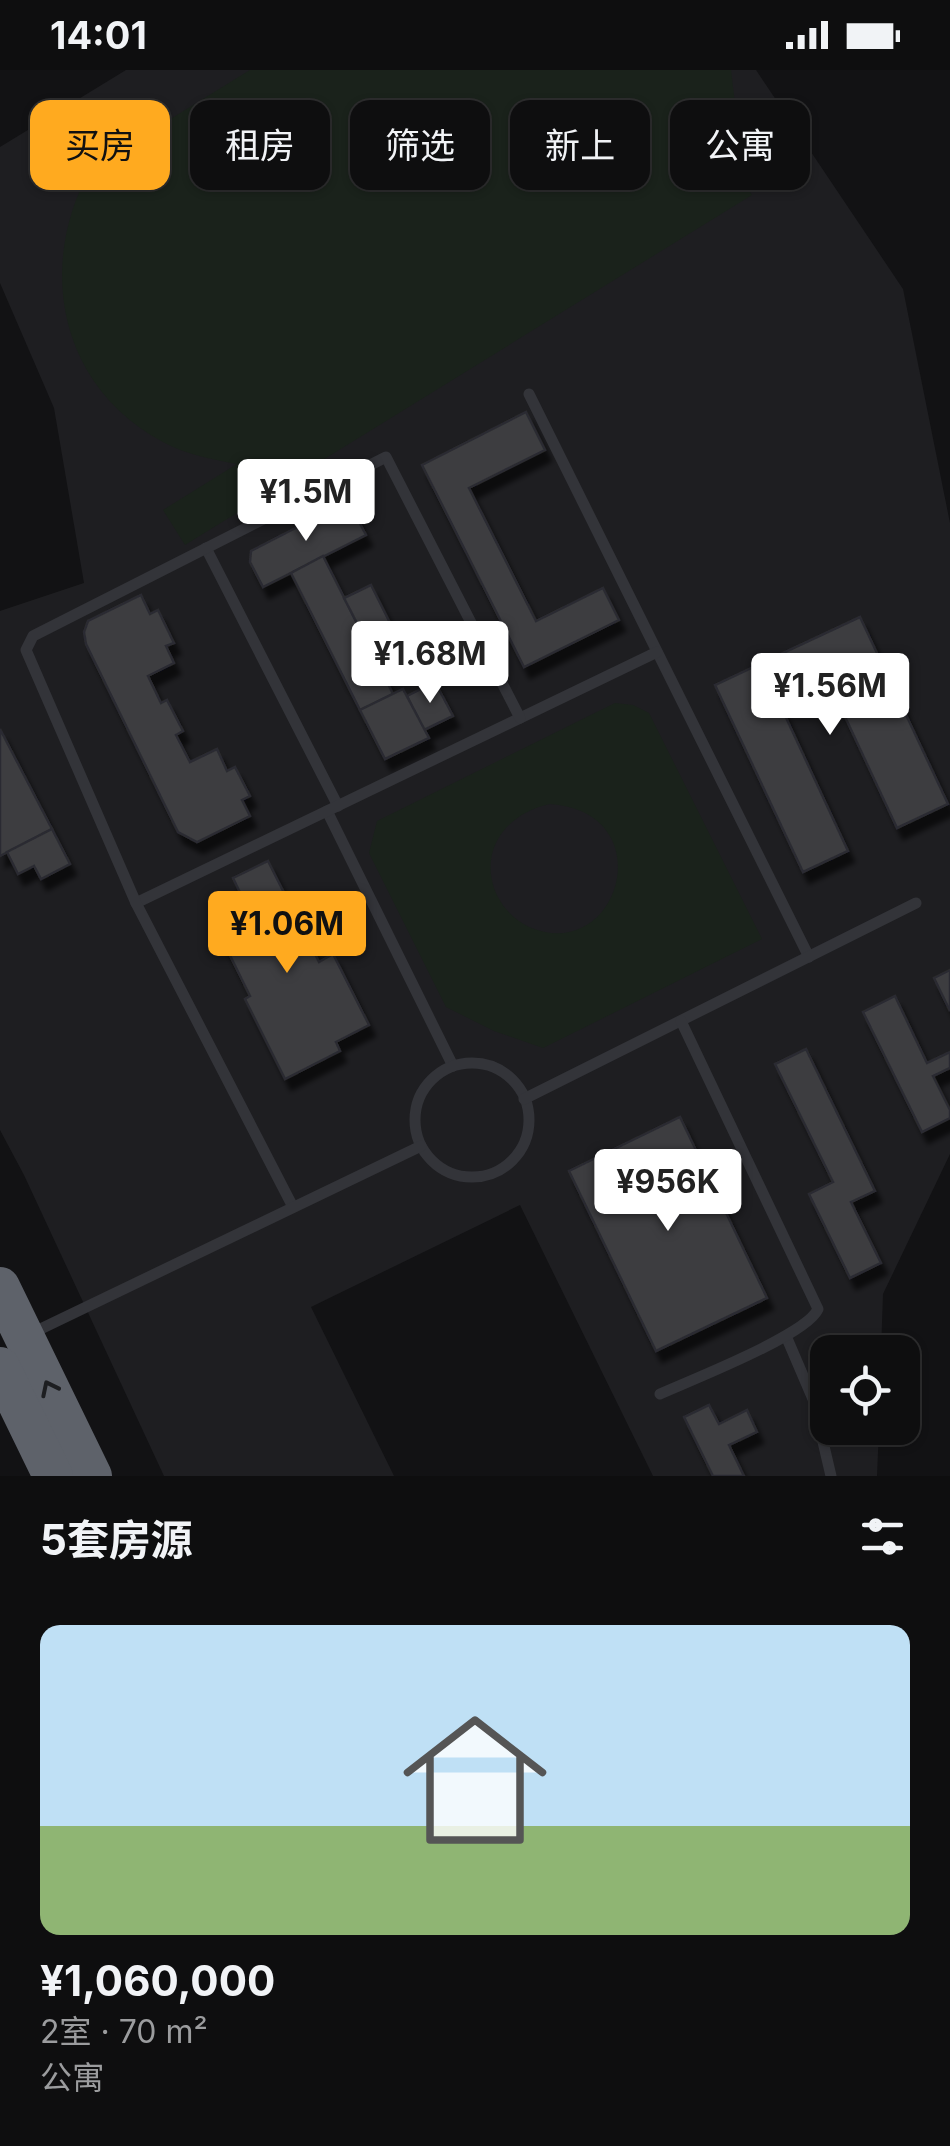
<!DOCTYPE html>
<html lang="zh">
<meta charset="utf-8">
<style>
:root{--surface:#0e0e0f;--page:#1c1c1d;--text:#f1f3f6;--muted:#9b9c9e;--line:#2e2e2f;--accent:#ffaa1f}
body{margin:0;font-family:Inter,"Noto Sans SC",sans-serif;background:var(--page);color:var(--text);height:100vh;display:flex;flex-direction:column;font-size:38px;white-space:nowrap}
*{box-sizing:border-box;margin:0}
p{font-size:32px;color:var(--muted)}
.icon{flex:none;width:55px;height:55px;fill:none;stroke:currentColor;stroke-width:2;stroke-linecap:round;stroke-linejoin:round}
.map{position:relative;height:1406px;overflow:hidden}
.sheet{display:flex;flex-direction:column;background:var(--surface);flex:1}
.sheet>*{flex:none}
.banner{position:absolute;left:30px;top:30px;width:890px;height:90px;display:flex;gap:20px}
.fabs{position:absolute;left:810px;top:1265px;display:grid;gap:20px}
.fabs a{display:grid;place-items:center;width:110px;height:110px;border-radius:20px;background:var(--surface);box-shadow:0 2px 8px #0004,0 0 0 2px var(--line);font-size:50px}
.price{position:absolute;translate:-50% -85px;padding:0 22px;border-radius:10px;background:#fff;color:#222;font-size:32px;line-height:65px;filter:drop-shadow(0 2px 5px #0008)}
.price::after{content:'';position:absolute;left:50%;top:60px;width:30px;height:22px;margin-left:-15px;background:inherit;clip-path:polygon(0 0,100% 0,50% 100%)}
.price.on{background:var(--accent);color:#111}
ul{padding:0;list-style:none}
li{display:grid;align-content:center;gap:20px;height:530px;padding:0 40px}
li+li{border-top:2px solid var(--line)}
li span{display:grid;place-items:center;height:310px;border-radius:20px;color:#555}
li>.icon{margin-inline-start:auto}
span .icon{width:180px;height:180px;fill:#fffc;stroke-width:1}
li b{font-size:42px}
h2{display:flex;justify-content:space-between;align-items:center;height:120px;padding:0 40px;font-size:42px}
.chip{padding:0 35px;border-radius:20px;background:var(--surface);box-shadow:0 2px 8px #0004,0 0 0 2px var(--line);font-size:35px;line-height:90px}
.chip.on{background:var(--accent);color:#111}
.status{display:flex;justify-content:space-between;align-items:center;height:70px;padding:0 50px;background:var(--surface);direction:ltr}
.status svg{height:28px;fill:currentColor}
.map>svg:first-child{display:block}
.built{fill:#1e1e21}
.green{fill:#1a221b;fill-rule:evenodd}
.building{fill:#3c3d41;stroke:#2c2c30;stroke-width:2.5;filter:url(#shadow)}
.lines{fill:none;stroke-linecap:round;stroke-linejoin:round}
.lane{stroke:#333439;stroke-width:11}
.highway{stroke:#5e626a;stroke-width:40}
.oneway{stroke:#1d1e21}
</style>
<div class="status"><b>14:01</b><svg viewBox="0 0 49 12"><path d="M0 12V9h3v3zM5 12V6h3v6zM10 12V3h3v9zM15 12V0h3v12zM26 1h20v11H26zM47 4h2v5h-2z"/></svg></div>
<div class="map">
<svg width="950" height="1406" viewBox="0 0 950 1406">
<defs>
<filter id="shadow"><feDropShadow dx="6" dy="11" stdDeviation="2.5" flood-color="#0009"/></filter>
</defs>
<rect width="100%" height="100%" fill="#121214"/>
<path class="built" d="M126,0H756L903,219L950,453V1084L883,1224L881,1282H828V1358H879L877,1406H653L520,1135L311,1237L394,1406H164L24,1105L0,1060V541L84,513L54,338L0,213V77Z"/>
<g class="green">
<path d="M250,0H731L736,42L732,93L752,125L185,475L163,440L237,394C211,389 187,385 163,372C59,317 36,196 91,98Z"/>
<path d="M615,633L633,635L649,643L762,869L543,978L494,961L446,937L369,783L377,751ZM550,734C664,742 619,896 529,857C513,849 500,835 494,818C480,775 511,742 550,734Z"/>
</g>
<g class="building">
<path d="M526,342L545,380L469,418L536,551L603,518L619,550L524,597L422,395Z"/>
<path d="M348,431L366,465L263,517L250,492L251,481Z"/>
<path d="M323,486L393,624L360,640L291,503Z"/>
<path d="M371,515L400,573L374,586L344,528Z"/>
<path d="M141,525L150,544L158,540L174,573L166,576L174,593L148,606L161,633L167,630L183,661L176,665L190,692L217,679L227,701L235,697L250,726L242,730L250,746L197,772L178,762L86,574L84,562L88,551Z"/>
<path d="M860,547L948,734L897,758L825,604L776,626L848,781L803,802L715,615Z"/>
<path d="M435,612L453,646L424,660L407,626Z"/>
<path d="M403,619L429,668L385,689L360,640Z"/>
<path d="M0,659L52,759L0,786Z"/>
<path d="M52,759L70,794L41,809L34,796L18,804L7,782Z"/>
<path d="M268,791L319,892L333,884L369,955L336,972L340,981L285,1009L245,929L250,926L212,849L245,833L233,808Z"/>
<path d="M950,900V941L934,908Z"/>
<path d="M895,926L927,993L950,982V998L933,1006L950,1040V1048L922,1062L863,942Z"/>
<path d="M806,979L875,1121L851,1132L881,1193L850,1208L809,1124L833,1112L775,994Z"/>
<path d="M680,1047L767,1228L656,1281L569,1101Z"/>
<path d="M709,1335L719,1354L747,1340L757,1362L729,1375L744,1406H713L684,1347Z"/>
</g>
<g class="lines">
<g class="lane">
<path d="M529,324L809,887"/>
<path d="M206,478L338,736"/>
<path d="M327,741L453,996"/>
<path d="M136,833L657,582"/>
<circle cx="472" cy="1050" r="57"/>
<path d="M524,1029L916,833"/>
<path d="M293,1137L136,833L26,580L33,566L386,387L520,648"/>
<path d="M28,1265L421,1076"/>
<path d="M786,1266L813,1329L831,1406"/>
<path d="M660,1324C691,1310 807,1265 818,1239L681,951"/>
</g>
<g class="highway">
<path d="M0,1217L92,1406"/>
<path d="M0,1297L53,1406"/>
</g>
</g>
<defs><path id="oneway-chevron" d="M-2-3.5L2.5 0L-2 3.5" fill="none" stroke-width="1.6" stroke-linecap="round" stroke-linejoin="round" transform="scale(2.5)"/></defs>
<use class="oneway" href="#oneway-chevron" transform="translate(49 1318) rotate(-116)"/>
</svg>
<div class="fabs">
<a><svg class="icon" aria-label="locate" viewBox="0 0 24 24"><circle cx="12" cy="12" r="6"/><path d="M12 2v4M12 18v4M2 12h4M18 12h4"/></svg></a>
</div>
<b class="price" style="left:306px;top:474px">¥1.5M</b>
<b class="price" style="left:430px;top:636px">¥1.68M</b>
<b class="price" style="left:830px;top:668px">¥1.56M</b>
<b class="price on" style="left:287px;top:906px">¥1.06M</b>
<b class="price" style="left:668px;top:1164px">¥956K</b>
<div class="banner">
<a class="chip on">买房</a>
<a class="chip">租房</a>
<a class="chip">筛选</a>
<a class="chip">新上</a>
<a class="chip">公寓</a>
</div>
</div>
<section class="sheet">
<h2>5套房源<svg class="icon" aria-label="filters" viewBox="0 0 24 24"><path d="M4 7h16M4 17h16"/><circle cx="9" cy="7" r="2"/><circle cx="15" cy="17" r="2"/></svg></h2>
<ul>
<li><span style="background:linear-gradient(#bfe0f5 65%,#8fb573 0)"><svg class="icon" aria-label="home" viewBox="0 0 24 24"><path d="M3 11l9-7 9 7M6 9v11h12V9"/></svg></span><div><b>¥1,060,000</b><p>2室 · 70 m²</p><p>公寓</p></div></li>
</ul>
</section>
